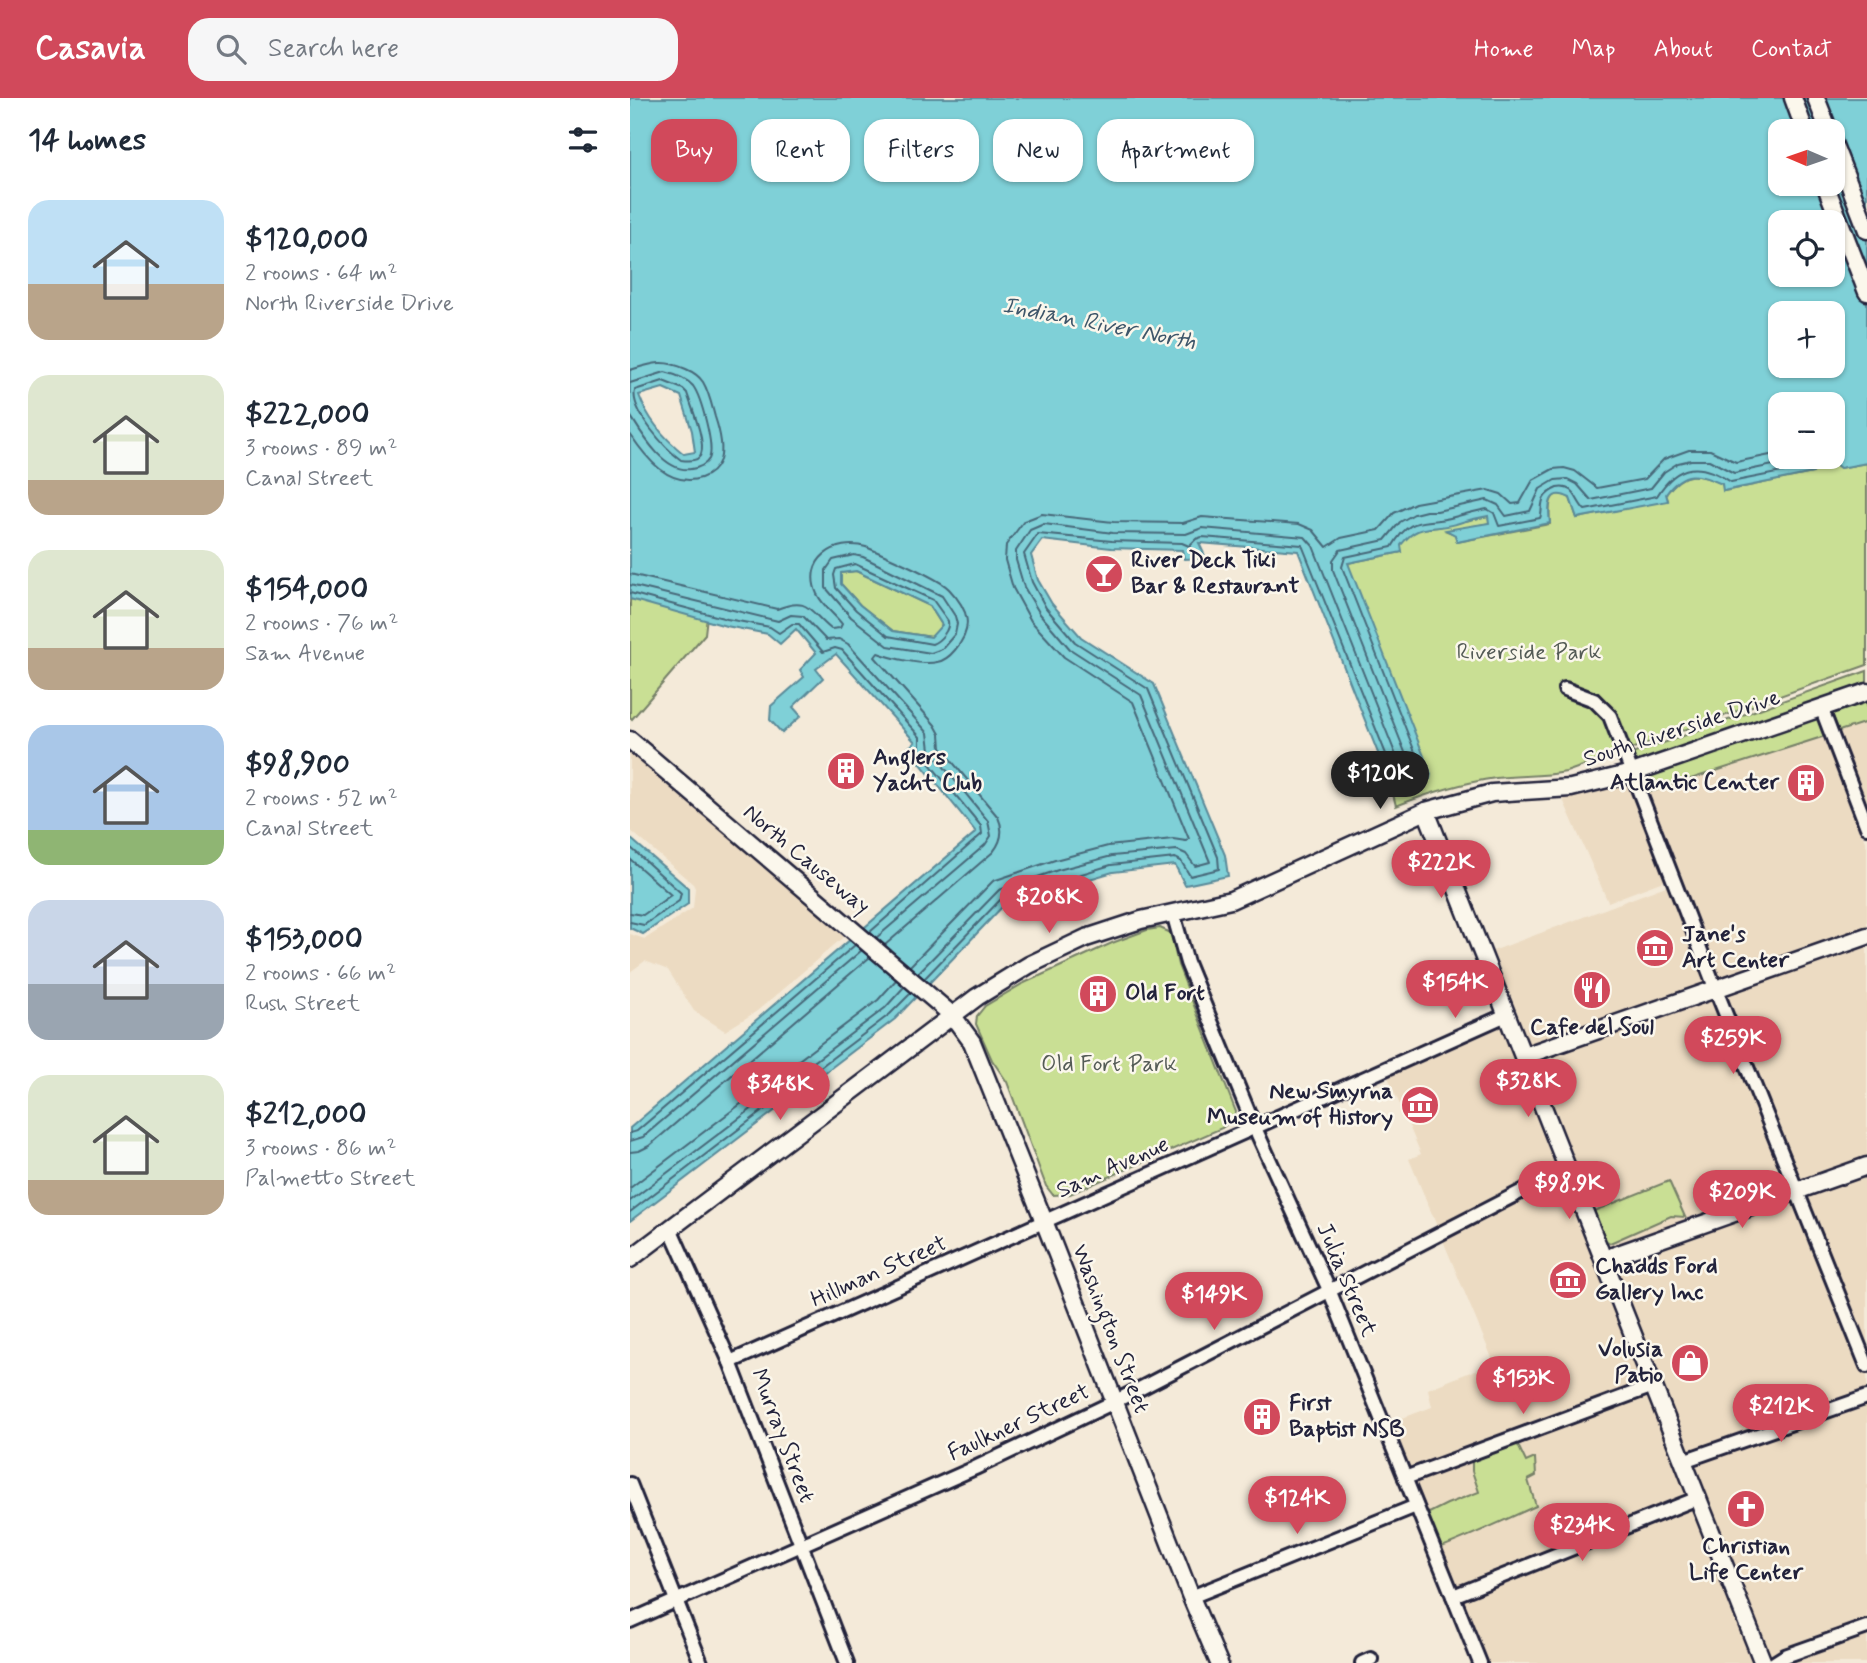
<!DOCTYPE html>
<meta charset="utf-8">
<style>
:root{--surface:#fff;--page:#f6f6f7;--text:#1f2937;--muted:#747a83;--accent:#d1495b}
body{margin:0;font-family:Mynerve,sans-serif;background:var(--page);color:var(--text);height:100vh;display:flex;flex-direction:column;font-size:26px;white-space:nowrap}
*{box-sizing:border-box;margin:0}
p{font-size:23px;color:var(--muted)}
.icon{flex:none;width:38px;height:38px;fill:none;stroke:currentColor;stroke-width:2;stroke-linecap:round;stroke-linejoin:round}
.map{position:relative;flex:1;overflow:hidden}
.side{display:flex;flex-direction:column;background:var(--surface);width:630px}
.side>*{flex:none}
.banner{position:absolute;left:21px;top:21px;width:665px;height:63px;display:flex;gap:14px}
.needle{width:46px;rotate:272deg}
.buttons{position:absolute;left:1138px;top:21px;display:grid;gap:14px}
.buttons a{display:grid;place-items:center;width:77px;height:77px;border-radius:14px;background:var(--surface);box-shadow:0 2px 5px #0004;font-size:35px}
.price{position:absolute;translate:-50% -60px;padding:0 16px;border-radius:24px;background:var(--accent);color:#fff;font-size:23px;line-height:46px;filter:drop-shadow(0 2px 4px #0008)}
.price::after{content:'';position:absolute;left:50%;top:42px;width:21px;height:16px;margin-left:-10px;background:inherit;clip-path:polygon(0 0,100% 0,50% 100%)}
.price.selected{background:#222;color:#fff}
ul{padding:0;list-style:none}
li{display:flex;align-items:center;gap:21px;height:175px;padding:0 28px}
li span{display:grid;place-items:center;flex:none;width:196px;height:140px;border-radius:21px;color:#555}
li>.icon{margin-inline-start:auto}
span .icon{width:84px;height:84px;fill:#fffc;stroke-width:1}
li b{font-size:30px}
h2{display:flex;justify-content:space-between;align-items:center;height:84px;padding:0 28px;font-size:30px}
.pill{padding:0 24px;border-radius:21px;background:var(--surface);box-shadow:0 2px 5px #0004;font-size:24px;line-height:63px}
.pill.selected{background:var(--accent);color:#fff}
header{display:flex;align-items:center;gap:42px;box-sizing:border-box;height:98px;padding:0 35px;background:var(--accent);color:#fff}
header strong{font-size:33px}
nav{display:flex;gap:38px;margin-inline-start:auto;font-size:24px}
.search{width:490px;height:63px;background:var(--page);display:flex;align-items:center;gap:18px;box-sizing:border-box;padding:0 24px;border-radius:21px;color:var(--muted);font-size:26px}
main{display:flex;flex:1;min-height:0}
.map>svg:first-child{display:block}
.built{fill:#ecdbc2}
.green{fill:#c9df94;stroke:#768068;stroke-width:2}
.water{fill:#7fd0d7;stroke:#5a8a99;stroke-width:2;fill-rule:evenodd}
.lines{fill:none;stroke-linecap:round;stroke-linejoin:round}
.shore{stroke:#476879;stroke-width:2}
.street-casing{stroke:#22223b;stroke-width:18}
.secondary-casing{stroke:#22223b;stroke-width:21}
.street{stroke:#fbf7ec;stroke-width:12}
.secondary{stroke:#fbf7ec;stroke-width:16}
.labels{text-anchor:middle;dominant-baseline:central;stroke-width:5;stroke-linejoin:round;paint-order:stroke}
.poi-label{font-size:23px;font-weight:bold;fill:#22223b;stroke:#fbf7ec;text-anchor:start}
.park-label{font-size:23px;fill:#545b56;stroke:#fbf7ec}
.street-label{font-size:23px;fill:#22223b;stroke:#fbf7ec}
.water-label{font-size:24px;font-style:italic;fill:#3e566a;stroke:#fbf7ec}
</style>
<header>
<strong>Casavia</strong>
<div class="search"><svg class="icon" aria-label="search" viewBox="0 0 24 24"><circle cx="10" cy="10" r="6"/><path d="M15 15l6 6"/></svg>Search here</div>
<nav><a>Home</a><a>Map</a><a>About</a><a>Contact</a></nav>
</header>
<main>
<section class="side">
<h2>14 homes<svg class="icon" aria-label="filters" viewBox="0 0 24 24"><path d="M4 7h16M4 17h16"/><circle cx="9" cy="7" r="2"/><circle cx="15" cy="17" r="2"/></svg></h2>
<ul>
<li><span style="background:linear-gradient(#bfe0f5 60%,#b9a48a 0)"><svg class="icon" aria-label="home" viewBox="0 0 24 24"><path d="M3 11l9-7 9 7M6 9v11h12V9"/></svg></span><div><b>$120,000</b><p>2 rooms · 64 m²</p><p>North Riverside Drive</p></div></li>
<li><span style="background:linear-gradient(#dfe7d0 75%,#b9a48a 0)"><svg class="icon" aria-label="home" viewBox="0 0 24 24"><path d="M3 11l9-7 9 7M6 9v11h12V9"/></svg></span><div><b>$222,000</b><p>3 rooms · 89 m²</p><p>Canal Street</p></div></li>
<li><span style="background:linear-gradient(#dfe7d0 70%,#b9a48a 0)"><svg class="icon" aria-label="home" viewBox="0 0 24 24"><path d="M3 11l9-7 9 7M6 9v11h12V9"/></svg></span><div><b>$154,000</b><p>2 rooms · 76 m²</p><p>Sam Avenue</p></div></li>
<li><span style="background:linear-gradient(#a9c7e8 75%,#8fb573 0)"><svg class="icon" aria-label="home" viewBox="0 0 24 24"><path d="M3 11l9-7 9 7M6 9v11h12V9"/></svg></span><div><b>$98,900</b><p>2 rooms · 52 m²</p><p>Canal Street</p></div></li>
<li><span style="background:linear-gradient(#c9d6e8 60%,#9aa5b1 0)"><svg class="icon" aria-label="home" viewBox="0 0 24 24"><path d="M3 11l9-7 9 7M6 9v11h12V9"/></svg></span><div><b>$153,000</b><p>2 rooms · 66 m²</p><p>Rush Street</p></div></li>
<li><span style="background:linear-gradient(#dfe7d0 75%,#b9a48a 0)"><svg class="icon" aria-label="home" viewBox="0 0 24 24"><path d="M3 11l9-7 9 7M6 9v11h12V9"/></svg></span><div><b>$212,000</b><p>3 rooms · 86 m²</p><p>Palmetto Street</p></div></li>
</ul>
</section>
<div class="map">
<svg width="1237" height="1565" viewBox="0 0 1237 1565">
<rect width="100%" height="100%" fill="#f4ead9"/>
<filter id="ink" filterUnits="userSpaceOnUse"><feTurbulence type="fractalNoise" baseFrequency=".0143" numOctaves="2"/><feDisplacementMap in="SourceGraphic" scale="14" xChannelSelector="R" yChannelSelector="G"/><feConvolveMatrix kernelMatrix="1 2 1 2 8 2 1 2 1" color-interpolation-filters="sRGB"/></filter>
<g filter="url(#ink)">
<g class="built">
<path d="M1237,624V708L1209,633Z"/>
<path d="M1195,638L1237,749V831L1091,883L1017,695Z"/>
<path d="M0,651L217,836L127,913L95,933L64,913L38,872L15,863L0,874V836L15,841L63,810L65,790L63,786L0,732Z"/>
<path d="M997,683L1036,782L978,804L931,697Z"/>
<path d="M1044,785L1237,1268V1565H850L754,1327L802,1309L798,1291L858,1267L862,1260L779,1061L791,1056L755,972L876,917L852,857Z"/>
<path d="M1237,845V1061L1172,1084L1095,896Z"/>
<path d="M1237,1075V1248L1177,1096Z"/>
</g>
<g class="green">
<path d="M1202,348L1208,359L1205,366L1210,370L1237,365V567L936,674C913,679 889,677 866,680C830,685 799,695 766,708L761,688L767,692L718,465L772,454L770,447L780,436L790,431L808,429L858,418L860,425L817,433L825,436L827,444L920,426C919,412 917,387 940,400L947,420L1038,402L1036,396C1055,371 1067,376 1092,385L1094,393L1183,375L1181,359H1202Z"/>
<path d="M226,473L300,508L312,527L302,539L263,533L230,507L211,486V475Z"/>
<path d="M0,501L77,518L75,536L2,621L0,619Z"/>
<path d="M1237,573V587L1006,667L1002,656Z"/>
<path d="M1237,601V624L1209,633L1201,613Z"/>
<path d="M1187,617L1195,638L1017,695L1011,679Z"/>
<path d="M530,830L541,835L548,867L606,1014L602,1022L592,1030L440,1096L423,1097L416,1088L377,984L362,962L346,926L347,918L355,908L392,886L482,845L517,832Z"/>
<path d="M1039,1083L1055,1119L1041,1118L980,1145L972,1140L959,1115Z"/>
<path d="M884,1339L896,1364L905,1360L906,1378L898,1382L906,1408C872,1423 839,1439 804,1452L791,1419L817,1406L849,1394L842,1373V1355Z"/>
</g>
<g class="water">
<path d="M0,0H1237V365L1210,370L1205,366L1208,359L1202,348V306H1150V359H1181L1183,375L1093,393L1092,386C1068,375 1054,371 1036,396L1038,403L947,420L940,400C917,388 918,411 920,425L827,444L825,437L816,432L859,425L858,418C847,420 835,423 826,426C801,433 789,424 771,447L772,454L718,465L801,676L800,681L767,692L761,688L668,453L569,445L576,460L554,461L552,452L481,450L412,442L401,457L408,482L422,506L451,539L524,586L595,757L598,778L555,787L545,767L483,774L375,806L265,921L0,1123V1030L346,734L278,650L285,644L206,556L186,571L193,580L163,609L171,618L152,635L140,622L141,608L174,579L170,572L186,555L166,531L150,546L138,536L96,528L0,501ZM1150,33H1202V86H1150ZM1150,124H1202V177H1150ZM1150,215H1202V268H1150ZM33,290L51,298L62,333L65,354L54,356C34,340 18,322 9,297ZM226,473L300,508L312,527L301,539L263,533L230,507L211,486V475Z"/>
<path d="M0,740L58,790V806L13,836L0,830Z"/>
</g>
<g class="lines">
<g class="shore">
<path d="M0,272C23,265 33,261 56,271C63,274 69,278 73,284C79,294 82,308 85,319C89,331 94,349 90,362C87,370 80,377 71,380C39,390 16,360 0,336"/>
<path d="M33,283L53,291L57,295C61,308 76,343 71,356C69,363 58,363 51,362C36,351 0,313 5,292Z"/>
<path d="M0,285L35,274C43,276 57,281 63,288C71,299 85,349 79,361C75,368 68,370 61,371C34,375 12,336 0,317"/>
<path d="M224,457L233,459L312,498L325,518L327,526L325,536L312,551L301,555L258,548L221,519L196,490V472L203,462Z"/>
<path d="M225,466L303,502L318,523C320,532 310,543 302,546L258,538L226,512L206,490L204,477L206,471Z"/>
<path d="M0,476L147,511C179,498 179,513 201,531L210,530L212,526C204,516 193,508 187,496C172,462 205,440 236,449C254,457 308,479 319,491C339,512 344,530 325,552C320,558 315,563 307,564C294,568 261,560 248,555L245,559L305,627L310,636L311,650L368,719C374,732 372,743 363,754L255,847"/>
<path d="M0,487L148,523L161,517L173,518L196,542L209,541L218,546L298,635L300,652L358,723L361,738L355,747L246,840"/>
<path d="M0,495L97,521L140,529L149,535L162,526H169L193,554L205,550L212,552L290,639V654L351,728L352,736L240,834"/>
<path d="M0,749L51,795L49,803L14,827L0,824"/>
<path d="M0,761L41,797L13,817L0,815"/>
<path d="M280,868L363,783L425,762L478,748L543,741L556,743L559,741L503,604L434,559L401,523L383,490L375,462L376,447L394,423L412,416L483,424L553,425L572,419L669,426L683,432L697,449L711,440L749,432L764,415L785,405L858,392L871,396L882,406L890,405L903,382L923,371L934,370L945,373L967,390L1015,381L1034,361L1059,352H1080L1106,364L1150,355"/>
<path d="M288,875L369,792L428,772L482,758L547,752L556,756L565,768L580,764L511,597L440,551L410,516L394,489L386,462V453L400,432L414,426L483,435L556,436L572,430L675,439L683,448L771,670L774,672L780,670V667L703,472V462L710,452L755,442L770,424L784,416L796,413H807L857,402L868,407L876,418L900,413L910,391L925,382L937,381L947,386L961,402L1021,390L1034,374L1048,365L1061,362H1079L1104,375L1163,363L1165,359"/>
<path d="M294,881L372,800L481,767L545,760L551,763L560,778L589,771L588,759L518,591L445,544L416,510L402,484L394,456L408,436L482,443L552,445L559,448L566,441L572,439L672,447L766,681L769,683L790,676L792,672L712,469L715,459L762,449C782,415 793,428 824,419C835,416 846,413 857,411L864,415L869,428L910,420C913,414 910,407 914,400C917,395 922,392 927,390C945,386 946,404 955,412L1027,398C1048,364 1071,364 1101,384L1172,370L1175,367L1174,359"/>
<path d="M0,1035L7,1033L225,847"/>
<path d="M0,1043L13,1039L232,852"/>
<path d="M0,1054L9,1053L19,1048L240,859"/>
<path d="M0,1090L248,902L266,882"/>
<path d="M0,1103L255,910L274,889"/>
<path d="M0,1114L260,916L281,895"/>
</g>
<defs>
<g id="street">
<path d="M935,591L964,602L980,618L1086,892L1237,1268"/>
<path d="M1191,609L1237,729"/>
<path d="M543,815L557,865L625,1030L700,1194L850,1565"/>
<path d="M40,1130L100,1264L217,1565"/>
<path d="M100,1264L876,917"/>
<path d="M1053,1363L1237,1299"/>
<path d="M775,1380L1023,1288"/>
<path d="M0,1386L71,1565"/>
<path d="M823,1498L1068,1400"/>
<path d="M561,1499L786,1408"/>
<path d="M0,1523L345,1370L484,1304L937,1070"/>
<path d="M732,1565L741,1561"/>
<path d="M1144,1565L1155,1558L1237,1529"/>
</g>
<g id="secondary">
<path d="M1163,0L1175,33"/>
<path d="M1186,0L1199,33"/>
<path d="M1202,42L1237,132"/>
<path d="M1195,86L1237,194"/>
<path d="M0,642L322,917L342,944L414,1123L561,1499L589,1565"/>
<path d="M796,713L1133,1565"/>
<path d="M894,958L1237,838"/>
<path d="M0,1161L347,899L399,867L456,840L511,822L601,802L796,713L862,695L941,690L1002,675L1237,594"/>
<path d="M974,1161L1237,1068"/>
</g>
</defs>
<use href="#street" class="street-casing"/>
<use href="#secondary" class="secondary-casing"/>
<use href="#street" class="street"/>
<use href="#secondary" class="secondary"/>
</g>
</g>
<defs>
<symbol id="bar-disc" viewBox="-11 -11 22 22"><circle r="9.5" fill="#d1495b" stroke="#fbf7ec"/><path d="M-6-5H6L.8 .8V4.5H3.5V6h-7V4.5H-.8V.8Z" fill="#fff"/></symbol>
<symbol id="building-disc" viewBox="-11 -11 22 22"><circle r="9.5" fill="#d1495b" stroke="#fbf7ec"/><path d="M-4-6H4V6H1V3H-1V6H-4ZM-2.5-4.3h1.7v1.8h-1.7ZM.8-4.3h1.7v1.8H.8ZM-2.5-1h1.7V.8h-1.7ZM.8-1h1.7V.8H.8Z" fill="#fff"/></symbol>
<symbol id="museum-disc" viewBox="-11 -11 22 22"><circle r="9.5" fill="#d1495b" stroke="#fbf7ec"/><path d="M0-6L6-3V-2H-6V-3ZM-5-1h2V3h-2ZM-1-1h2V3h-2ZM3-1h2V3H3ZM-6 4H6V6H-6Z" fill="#fff"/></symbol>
<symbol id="restaurant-disc" viewBox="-11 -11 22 22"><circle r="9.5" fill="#d1495b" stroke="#fbf7ec"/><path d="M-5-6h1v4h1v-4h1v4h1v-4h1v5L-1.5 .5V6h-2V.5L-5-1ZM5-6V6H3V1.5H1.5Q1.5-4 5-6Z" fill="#fff"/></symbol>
<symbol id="shop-disc" viewBox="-11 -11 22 22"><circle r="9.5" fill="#d1495b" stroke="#fbf7ec"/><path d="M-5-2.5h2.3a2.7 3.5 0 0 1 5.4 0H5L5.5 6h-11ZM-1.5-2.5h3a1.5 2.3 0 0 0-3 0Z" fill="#fff"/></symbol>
<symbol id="church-disc" viewBox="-11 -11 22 22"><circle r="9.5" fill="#d1495b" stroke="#fbf7ec"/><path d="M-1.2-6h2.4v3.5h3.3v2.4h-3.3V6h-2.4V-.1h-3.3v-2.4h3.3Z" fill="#fff"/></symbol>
</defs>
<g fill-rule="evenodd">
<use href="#bar-disc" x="452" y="454" width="44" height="44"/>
<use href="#building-disc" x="194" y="651" width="44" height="44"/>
<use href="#building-disc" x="1154" y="663" width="44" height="44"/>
<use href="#museum-disc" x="1003" y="828" width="44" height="44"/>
<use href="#restaurant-disc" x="940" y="870" width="44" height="44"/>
<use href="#building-disc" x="446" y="874" width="44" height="44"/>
<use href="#museum-disc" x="768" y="985" width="44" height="44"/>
<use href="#museum-disc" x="916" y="1160" width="44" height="44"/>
<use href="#shop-disc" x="1038" y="1243" width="44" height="44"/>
<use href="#building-disc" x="610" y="1297" width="44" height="44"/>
<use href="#church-disc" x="1094" y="1389" width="44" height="44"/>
</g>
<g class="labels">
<g class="poi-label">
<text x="501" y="463">River Deck Tiki<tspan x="501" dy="26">Bar &amp; Restaurant</tspan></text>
<text x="243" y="660">Anglers<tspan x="243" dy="26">Yacht Club</tspan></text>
<text x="1149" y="685" text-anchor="end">Atlantic Center</text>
<text x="1052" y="837">Jane's<tspan x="1052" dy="26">Art Center</tspan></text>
<text x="495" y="896">Old Fort</text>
<text x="962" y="930" text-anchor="middle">Cafe del Soul</text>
<text x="763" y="994" text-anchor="end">New Smyrna<tspan x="763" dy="26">Museum of History</tspan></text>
<text x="965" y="1169">Chadds Ford<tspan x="965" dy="26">Gallery Inc</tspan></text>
<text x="1033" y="1252" text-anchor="end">Volusia<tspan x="1033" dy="26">Patio</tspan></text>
<text x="659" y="1306">First<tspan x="659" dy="26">Baptist NSB</tspan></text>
<text x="1116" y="1449" text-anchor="middle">Christian<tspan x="1116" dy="26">Life Center</tspan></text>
</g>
<g class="park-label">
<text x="899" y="555">Riverside Park</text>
<text x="479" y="967">Old Fort Park</text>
</g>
<g class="street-label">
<text transform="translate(1052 631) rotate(-18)">South Riverside Drive</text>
<text transform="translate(176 762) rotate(40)">North Causeway</text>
<text transform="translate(483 1070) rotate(-24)">Sam Avenue</text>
<text transform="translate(249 1174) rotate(-24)">Hillman Street</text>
<text transform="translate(716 1182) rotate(67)">Julia Street</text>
<text transform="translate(480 1231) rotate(69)">Washington Street</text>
<text transform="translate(389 1325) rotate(-25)">Faulkner Street</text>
<text transform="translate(152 1338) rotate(69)">Murray Street</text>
</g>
<g class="water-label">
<text transform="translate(469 226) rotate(11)">Indian River North</text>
</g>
</g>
</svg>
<div class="buttons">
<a><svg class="needle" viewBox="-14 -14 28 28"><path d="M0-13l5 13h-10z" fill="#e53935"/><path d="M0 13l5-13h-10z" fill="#747a83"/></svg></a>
<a><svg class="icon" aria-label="locate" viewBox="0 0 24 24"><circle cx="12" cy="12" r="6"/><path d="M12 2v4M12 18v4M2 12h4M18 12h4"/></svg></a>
<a>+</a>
<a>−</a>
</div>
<b class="price selected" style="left:750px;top:713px">$120K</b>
<b class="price" style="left:811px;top:802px">$222K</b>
<b class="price" style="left:419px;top:837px">$208K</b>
<b class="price" style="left:825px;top:922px">$154K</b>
<b class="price" style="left:1103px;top:978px">$259K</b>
<b class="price" style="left:898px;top:1021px">$328K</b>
<b class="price" style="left:150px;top:1024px">$348K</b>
<b class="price" style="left:939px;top:1123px">$98.9K</b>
<b class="price" style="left:1112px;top:1132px">$209K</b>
<b class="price" style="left:584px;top:1234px">$149K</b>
<b class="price" style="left:893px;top:1318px">$153K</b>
<b class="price" style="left:1151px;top:1346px">$212K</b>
<b class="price" style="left:667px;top:1438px">$124K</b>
<b class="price" style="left:952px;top:1465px">$234K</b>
<div class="banner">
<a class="pill selected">Buy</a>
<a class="pill">Rent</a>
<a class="pill">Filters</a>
<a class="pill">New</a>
<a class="pill">Apartment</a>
</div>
</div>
</main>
